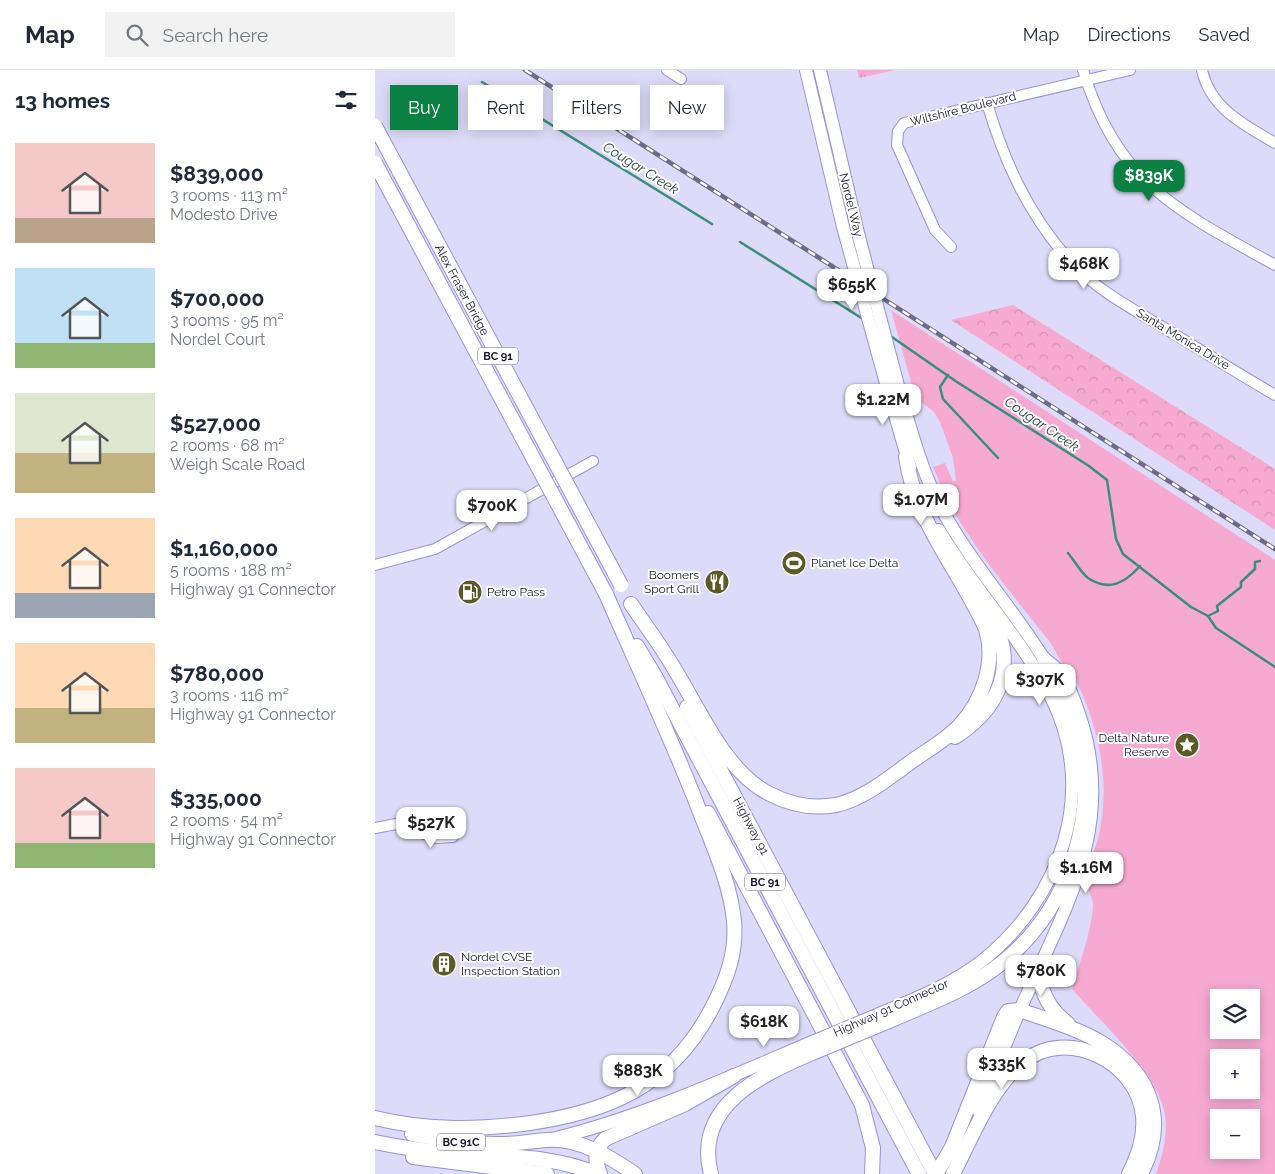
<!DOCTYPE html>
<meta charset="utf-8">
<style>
:root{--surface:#fff;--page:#f2f2f3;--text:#1f2937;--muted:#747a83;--line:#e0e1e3;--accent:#0b8043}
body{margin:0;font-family:Raleway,sans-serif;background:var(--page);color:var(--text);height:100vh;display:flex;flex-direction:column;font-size:19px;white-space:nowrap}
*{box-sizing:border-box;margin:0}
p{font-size:16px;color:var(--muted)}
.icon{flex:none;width:28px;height:28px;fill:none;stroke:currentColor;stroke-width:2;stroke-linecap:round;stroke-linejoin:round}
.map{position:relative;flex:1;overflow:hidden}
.panel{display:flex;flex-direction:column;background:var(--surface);width:375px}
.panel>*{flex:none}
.banner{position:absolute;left:15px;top:15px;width:475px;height:45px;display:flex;gap:10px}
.fabs{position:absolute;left:835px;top:919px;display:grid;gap:10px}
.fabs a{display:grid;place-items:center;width:50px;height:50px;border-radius:0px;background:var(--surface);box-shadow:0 2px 12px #0003;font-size:25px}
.price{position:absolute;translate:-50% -42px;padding:0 11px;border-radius:10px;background:#fff;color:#222;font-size:16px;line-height:32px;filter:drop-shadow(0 1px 2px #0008)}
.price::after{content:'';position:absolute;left:50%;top:30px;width:15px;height:11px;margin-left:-8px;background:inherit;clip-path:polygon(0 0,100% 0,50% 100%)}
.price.on{background:var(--accent);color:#fff}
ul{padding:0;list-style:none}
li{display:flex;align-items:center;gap:15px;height:125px;padding:0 15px}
li span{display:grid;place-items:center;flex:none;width:140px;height:100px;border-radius:0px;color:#555}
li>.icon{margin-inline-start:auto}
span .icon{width:60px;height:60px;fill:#fffc;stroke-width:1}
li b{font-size:21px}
h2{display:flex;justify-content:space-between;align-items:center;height:60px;padding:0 15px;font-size:21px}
.pill{padding:0 18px;border-radius:0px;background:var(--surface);box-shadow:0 2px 12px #0003;font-size:18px;line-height:45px}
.pill.on{background:var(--accent);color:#fff}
header{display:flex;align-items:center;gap:30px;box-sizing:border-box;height:70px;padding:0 25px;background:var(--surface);border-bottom:1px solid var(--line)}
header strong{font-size:24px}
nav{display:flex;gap:28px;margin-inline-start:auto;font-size:18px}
.search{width:350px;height:45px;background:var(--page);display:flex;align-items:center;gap:12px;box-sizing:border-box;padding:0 18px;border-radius:0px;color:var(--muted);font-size:19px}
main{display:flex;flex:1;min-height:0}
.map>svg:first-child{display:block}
.grass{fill:url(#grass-tufts)}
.forest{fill:url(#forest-crowns)}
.park{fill:#f6aad1;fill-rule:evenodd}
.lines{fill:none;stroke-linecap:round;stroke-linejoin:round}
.stream{stroke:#388f7a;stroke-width:2.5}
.minor-casing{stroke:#9892d7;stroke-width:12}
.major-casing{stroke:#9892d7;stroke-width:14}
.highway-casing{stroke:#9892d7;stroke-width:16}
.minor{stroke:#fff;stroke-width:10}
.major{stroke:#fff;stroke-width:12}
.highway{stroke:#fff;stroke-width:14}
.rail-casing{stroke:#6e6b87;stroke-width:4.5}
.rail{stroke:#fff;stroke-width:2.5;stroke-dasharray:8;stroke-linecap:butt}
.major-bridge-casing{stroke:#9892d7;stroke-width:14;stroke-linecap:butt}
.highway-bridge-casing{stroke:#9892d7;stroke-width:16;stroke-linecap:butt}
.major-bridge{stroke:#fff;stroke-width:12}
.highway-bridge{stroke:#fff;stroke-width:14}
.labels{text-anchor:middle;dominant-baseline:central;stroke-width:4;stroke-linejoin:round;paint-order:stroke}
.shield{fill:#fff;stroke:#5e5c6e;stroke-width:1}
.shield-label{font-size:11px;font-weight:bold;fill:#191630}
.street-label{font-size:12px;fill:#191630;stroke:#fff}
.poi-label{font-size:12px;fill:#191630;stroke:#fff;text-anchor:start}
.water-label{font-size:14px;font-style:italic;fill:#29443a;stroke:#fff}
</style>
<header>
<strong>Map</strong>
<div class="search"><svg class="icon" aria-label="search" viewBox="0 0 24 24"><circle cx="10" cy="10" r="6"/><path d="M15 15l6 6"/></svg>Search here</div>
<nav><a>Map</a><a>Directions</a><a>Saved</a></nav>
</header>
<main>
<section class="panel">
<h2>13 homes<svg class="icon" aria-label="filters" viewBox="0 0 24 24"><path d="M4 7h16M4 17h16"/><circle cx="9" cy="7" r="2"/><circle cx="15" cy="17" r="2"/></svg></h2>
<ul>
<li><span style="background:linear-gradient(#f6c9c9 75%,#b9a48a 0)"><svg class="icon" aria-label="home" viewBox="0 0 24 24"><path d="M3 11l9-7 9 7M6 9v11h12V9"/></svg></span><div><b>$839,000</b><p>3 rooms · 113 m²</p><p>Modesto Drive</p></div></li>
<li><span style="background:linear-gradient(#bfe0f5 75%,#8fb573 0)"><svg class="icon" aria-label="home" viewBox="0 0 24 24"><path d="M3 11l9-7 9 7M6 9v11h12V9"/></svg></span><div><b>$700,000</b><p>3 rooms · 95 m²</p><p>Nordel Court</p></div></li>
<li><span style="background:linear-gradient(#dfe7d0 60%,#c2b280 0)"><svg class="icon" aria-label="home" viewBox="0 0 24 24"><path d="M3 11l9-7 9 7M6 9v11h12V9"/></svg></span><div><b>$527,000</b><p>2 rooms · 68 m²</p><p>Weigh Scale Road</p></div></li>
<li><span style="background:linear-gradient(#ffd9b3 75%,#9aa5b1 0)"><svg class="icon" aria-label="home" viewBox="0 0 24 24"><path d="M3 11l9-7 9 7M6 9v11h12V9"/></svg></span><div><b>$1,160,000</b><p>5 rooms · 188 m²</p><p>Highway 91 Connector</p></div></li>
<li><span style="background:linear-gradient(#ffd9b3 65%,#c2b280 0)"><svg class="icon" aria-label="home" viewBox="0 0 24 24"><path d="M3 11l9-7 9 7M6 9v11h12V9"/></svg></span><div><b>$780,000</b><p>3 rooms · 116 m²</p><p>Highway 91 Connector</p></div></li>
<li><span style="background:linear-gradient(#f6c9c9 75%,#8fb573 0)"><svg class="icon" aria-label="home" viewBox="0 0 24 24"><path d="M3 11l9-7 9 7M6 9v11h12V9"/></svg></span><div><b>$335,000</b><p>2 rooms · 54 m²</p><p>Highway 91 Connector</p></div></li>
</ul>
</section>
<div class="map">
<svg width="900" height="1104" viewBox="0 0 900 1104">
<defs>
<pattern id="grass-tufts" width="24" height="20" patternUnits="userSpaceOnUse" patternTransform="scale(1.25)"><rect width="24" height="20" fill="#f6aad1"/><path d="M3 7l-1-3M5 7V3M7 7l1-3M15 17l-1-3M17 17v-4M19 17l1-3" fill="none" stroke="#d292b4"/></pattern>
<pattern id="forest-crowns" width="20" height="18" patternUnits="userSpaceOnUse" patternTransform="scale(1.25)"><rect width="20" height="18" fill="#f6aad1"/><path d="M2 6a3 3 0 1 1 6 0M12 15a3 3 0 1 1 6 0" fill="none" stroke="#d292b4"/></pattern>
</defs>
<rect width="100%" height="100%" fill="#dddbf9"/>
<path class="grass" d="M482,0H520L484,8Z"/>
<path class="forest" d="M638,235L900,399V460L576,250Z"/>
<path class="park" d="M516,240L900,490V1104H781C788,1084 794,1062 789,1040C780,1001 724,950 697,919C705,892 715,865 718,838C719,828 711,818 712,808C714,792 722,776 725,760C735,708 723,655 700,608C689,601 682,582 674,571C644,533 613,496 587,455C575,437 567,417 558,397L570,393L578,411H581L578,388L565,352L559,342L540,327ZM844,928H876V960H844ZM844,988H876V1020H844ZM844,1048H876V1080H844Z"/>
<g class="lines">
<g class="stream">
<path d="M107,12L337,154"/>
<path d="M365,172L488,249"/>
<path d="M514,265L582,312L714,396L732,410L741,469L748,484L816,537L833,546L841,558L900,597"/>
<path d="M573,305L565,317L568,329L623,388"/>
<path d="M693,483C699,490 706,503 713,508C734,522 750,513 765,496"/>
<path d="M833,546L843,541L842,536L866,517V512L880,499V492L885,491"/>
</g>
<defs>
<g id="minor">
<path d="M292,0L306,9"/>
<path d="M708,0C743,114 803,141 900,195"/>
<path d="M827,0C835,38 869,55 900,73"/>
<path d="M612,33C629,91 653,144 694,190C719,218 754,237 786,256C824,279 862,303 900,325"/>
<path d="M576,177L560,160L522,75L523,61L529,53L755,0"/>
<path d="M0,495L60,479L218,391"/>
<path d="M0,758L21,754L61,768L78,767"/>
</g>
<g id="major">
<path d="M431,0L468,157"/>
<path d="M445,0L484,167"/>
<path d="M512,317L535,397"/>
<path d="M526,327C537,363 547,401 564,434C593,490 636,536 669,589C687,598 697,622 703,641C744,754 689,839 645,940C630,973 618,1008 604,1042"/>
<path d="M516,939C547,926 580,912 607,891C686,828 724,722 676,627C646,567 598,518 564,460"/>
<path d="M177,1069C264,1048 348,1010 430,975"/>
</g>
<g id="highway">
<path d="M256,534C271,556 287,577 300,600C325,640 351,703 395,724C416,735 438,739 461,735C488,729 511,710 533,694C549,682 570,671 584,656C608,631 621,592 611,559C584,500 540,451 531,387"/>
<path d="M262,576L280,606L544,1104"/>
<path d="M312,637L560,1104"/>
<path d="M580,667C635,631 644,582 605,529"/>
<path d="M333,743L487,1035L498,1078L497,1104"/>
<path d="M662,902C668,925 674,939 693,954"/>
<path d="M521,948C558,932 596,918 628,892C696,837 726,741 701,657C694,633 681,611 669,589"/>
<path d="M0,1048C50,1060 97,1060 148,1054C232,1043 296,1017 337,938C351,911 362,883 359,851C355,811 337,774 323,737C295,665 262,595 231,524"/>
<path d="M37,1064C65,1069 93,1074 121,1074C138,1075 155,1071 171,1070C203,1067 235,1087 260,1104"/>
<path d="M0,1072C25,1077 50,1081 76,1083C125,1087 175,1084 222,1104"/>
<path d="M38,1087L172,1104"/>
<path d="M225,1104C220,1091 219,1080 230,1069L310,1034L359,1006"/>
<path d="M336,1104C318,1036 386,1005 437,983"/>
<path d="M561,1104L577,1077L629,947L633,941L645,940C672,950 702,958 727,973C777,1004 793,1051 766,1104"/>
<path d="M578,1104C596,1069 616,1017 648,992C692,956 763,992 768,1046C770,1068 763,1085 754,1104"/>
</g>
</defs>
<use href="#minor" class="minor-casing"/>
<use href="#major" class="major-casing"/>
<use href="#highway" class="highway-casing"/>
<use href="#minor" class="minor"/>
<use href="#major" class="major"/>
<use href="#highway" class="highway"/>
<defs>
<path id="rail" d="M150,0L900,479"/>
</defs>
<use href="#rail" class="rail-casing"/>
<use href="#rail" class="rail"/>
<defs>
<g id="major-bridge">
<path d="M468,157L512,317"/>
<path d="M484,167L526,327"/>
<path d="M430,975L516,939"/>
</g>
<g id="highway-bridge">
<path d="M0,56L246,515"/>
<path d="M0,93L231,524"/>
<path d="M437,983L521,948"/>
</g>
</defs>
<use href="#major-bridge" class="major-bridge-casing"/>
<use href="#highway-bridge" class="highway-bridge-casing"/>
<use href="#major-bridge" class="major-bridge"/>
<use href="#highway-bridge" class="highway-bridge"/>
</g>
<defs>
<symbol id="stadium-disc" viewBox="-11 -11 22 22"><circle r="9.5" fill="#5b5a27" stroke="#fff"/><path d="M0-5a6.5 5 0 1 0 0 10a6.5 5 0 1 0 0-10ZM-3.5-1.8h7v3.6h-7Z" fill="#fff"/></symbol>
<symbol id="restaurant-disc" viewBox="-11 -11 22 22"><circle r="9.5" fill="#5b5a27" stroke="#fff"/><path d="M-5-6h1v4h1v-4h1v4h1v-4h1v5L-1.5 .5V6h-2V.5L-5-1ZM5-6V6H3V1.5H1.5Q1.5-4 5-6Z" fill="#fff"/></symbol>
<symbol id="fuel-disc" viewBox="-11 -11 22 22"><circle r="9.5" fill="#5b5a27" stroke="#fff"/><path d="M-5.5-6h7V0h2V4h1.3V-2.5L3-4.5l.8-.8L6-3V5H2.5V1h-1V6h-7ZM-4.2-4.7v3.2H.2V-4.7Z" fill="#fff"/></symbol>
<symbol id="sight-disc" viewBox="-11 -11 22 22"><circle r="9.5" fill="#5b5a27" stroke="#fff"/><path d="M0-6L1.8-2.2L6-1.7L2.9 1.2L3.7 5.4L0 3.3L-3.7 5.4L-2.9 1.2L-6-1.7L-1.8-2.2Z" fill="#fff"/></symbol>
<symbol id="building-disc" viewBox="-11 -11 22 22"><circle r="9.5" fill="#5b5a27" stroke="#fff"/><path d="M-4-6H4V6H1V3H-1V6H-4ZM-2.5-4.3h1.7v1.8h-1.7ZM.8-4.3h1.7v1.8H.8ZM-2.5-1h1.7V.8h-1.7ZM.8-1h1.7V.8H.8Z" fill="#fff"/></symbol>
</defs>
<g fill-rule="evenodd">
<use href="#stadium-disc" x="405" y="479" width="28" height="28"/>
<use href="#restaurant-disc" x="328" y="498" width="28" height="28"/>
<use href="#fuel-disc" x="81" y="508" width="28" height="28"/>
<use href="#sight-disc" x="798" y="661" width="28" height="28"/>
<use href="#building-disc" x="55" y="880" width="28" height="28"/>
</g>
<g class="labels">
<g class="shield">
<rect x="103" y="277.5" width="40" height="17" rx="4"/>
<rect x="370" y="803.5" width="40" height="17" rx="4"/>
<rect x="62" y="1063.5" width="48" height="17" rx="4"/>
</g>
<g class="shield-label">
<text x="123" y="286">BC 91</text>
<text x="390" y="812">BC 91</text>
<text x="86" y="1072">BC 91C</text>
</g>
<g class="street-label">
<text transform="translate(588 39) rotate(-14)">Wiltshire Boulevard</text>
<text transform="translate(476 135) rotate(76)">Nordel Way</text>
<text transform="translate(87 220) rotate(62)">Alex Fraser Bridge</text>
<text transform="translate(808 269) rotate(31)">Santa Monica Drive</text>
<text transform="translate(376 756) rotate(62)">Highway 91</text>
<text transform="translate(516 938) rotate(-24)">Highway 91 Connector</text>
</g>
<g class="poi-label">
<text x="436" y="493">Planet Ice Delta</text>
<text x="324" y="505" text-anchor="end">Boomers<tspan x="324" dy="14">Sport Grill</tspan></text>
<text x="112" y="522">Petro Pass</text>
<text x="794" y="668" text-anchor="end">Delta Nature<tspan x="794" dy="14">Reserve</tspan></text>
<text x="86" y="887">Nordel CVSE<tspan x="86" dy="14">Inspection Station</tspan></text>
</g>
<g class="water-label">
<text transform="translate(266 98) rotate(32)">Cougar Creek</text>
<text transform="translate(667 354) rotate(34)">Cougar Creek</text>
</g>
</g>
</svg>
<div class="fabs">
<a><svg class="icon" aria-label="layers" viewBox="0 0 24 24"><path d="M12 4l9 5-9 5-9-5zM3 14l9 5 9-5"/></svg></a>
<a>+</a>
<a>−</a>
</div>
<b class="price on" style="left:774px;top:132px">$839K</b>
<b class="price" style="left:709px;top:220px">$468K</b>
<b class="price" style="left:477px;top:241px">$655K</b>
<b class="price" style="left:508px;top:356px">$1.22M</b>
<b class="price" style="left:546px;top:456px">$1.07M</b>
<b class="price" style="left:117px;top:462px">$700K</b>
<b class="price" style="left:665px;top:636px">$307K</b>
<b class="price" style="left:56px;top:779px">$527K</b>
<b class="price" style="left:711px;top:824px">$1.16M</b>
<b class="price" style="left:666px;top:927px">$780K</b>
<b class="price" style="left:389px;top:978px">$618K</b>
<b class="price" style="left:627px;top:1020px">$335K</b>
<b class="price" style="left:263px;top:1027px">$883K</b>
<div class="banner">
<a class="pill on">Buy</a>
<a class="pill">Rent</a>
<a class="pill">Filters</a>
<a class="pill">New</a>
</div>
</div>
</main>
